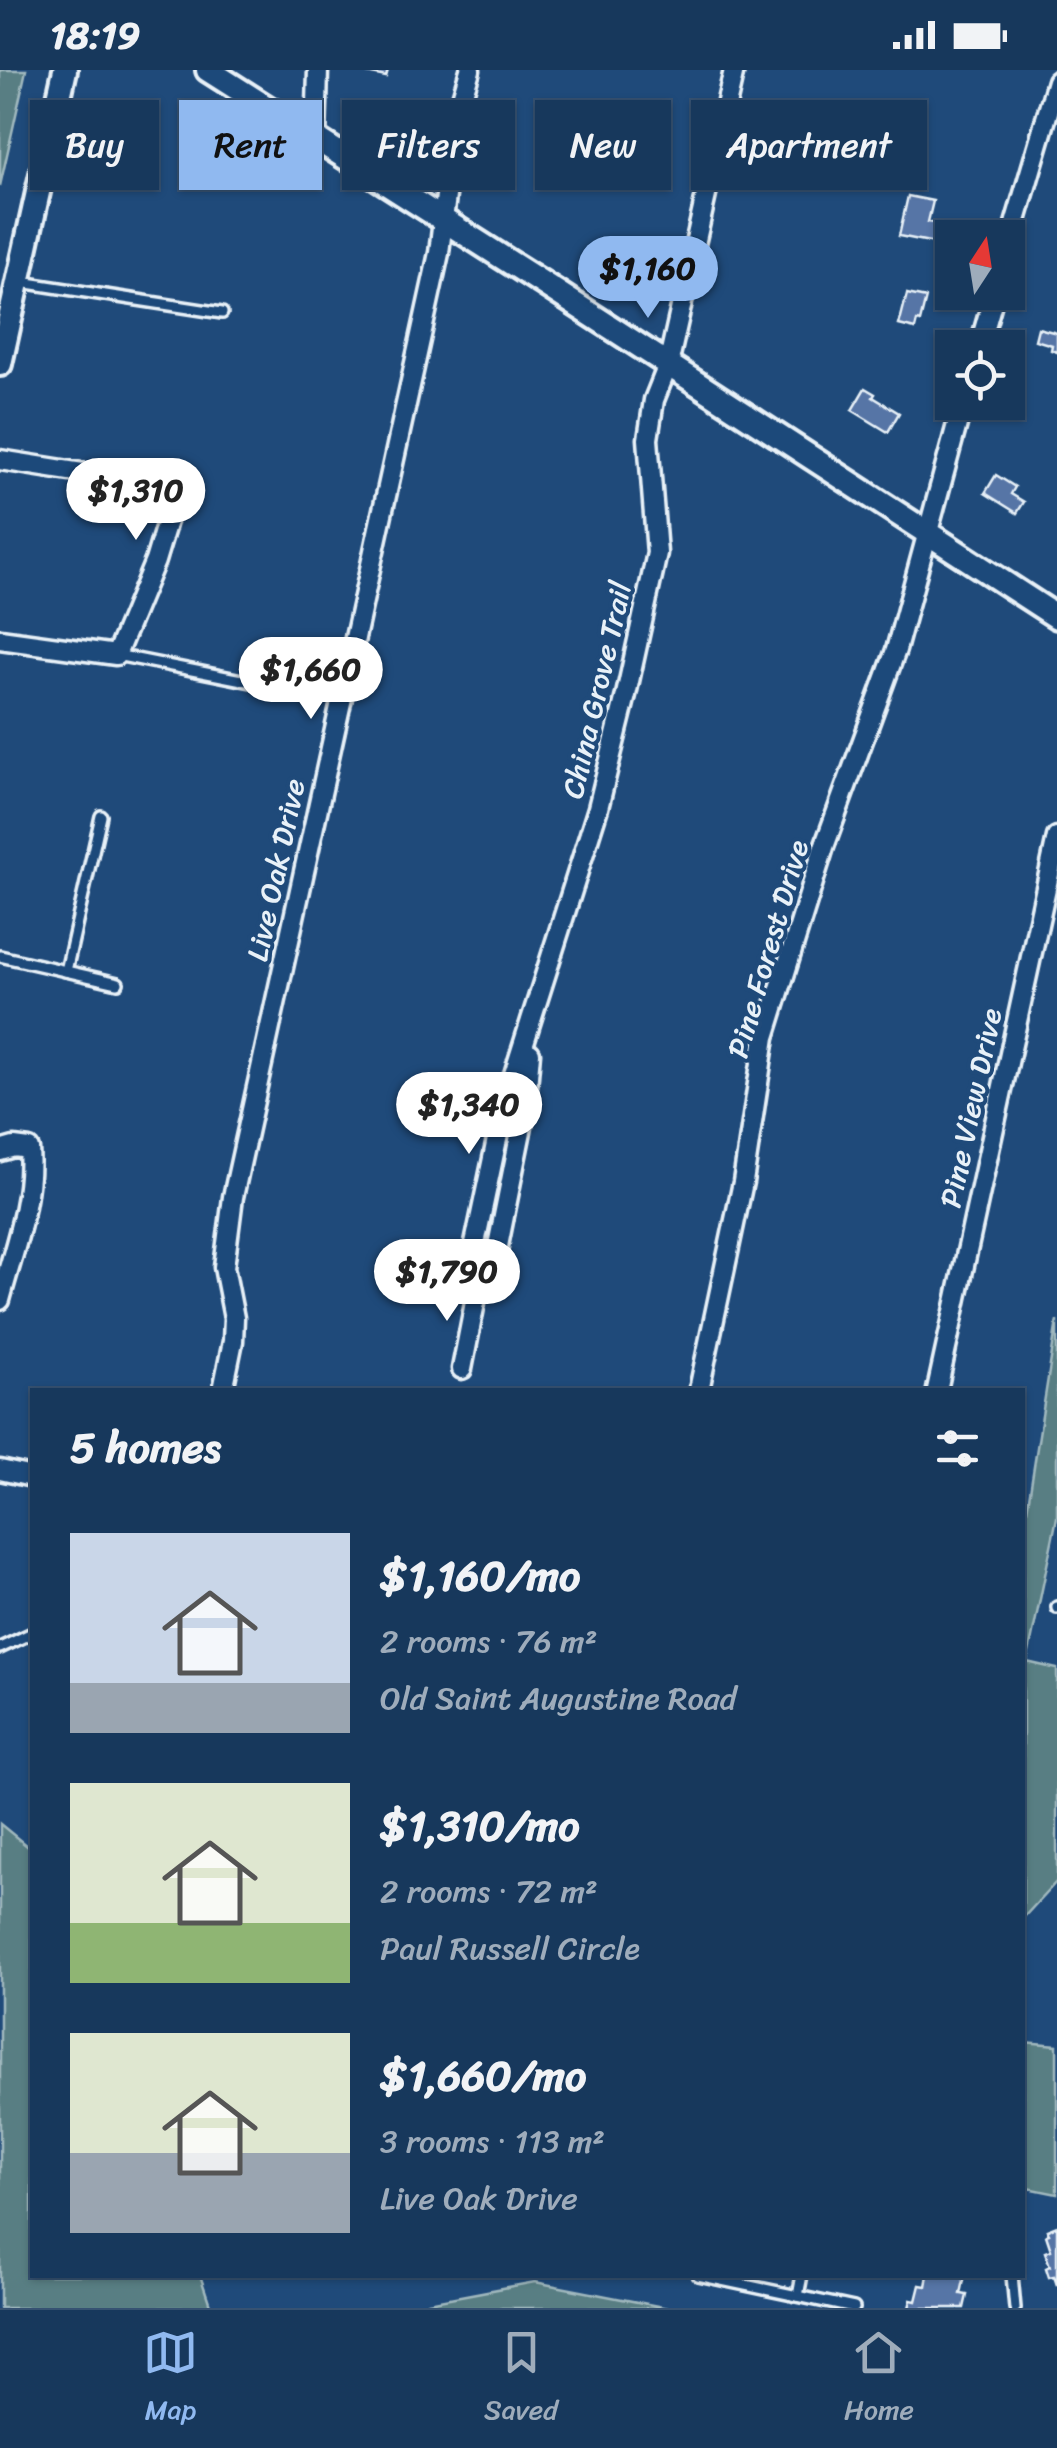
<!DOCTYPE html>
<meta charset="utf-8">
<style>
:root{--surface:#17385c;--page:#244365;--text:#f1f3f6;--muted:#9eacbb;--line:#365272;--accent:#90b9f0}
body{margin:0;font-family:Sriracha,sans-serif;background:var(--page);color:var(--text);height:100vh;display:flex;flex-direction:column;font-size:38px;white-space:nowrap}
*{box-sizing:border-box;margin:0}
p{font-size:32px;color:var(--muted)}
.icon{flex:none;width:55px;height:55px;fill:none;stroke:currentColor;stroke-width:2;stroke-linecap:round;stroke-linejoin:round}
.map{position:relative;flex:1;overflow:hidden}
.side{position:absolute;left:30px;top:1318px;width:995px;height:890px;display:flex;flex-direction:column;background:var(--surface);border-radius:0px;box-shadow:0 2px 8px #0004,0 0 0 2px var(--line)}
.side>*{flex:none}
.guide{position:absolute;left:30px;top:30px;width:998px;height:90px;display:flex;gap:20px}
.needle{width:65px;rotate:12deg}
.fabs{position:absolute;left:935px;top:150px;display:grid;gap:20px}
.fabs a{display:grid;place-items:center;width:90px;height:90px;border-radius:0px;background:var(--surface);box-shadow:0 2px 8px #0004,0 0 0 2px var(--line);font-size:50px}
.price{position:absolute;translate:-50% -85px;padding:0 22px;border-radius:35px;background:#fff;color:#222;font-size:32px;line-height:65px;filter:drop-shadow(0 2px 5px #0008)}
.price::after{content:'';position:absolute;left:50%;top:60px;width:30px;height:22px;margin-left:-15px;background:inherit;clip-path:polygon(0 0,100% 0,50% 100%)}
.price.current{background:var(--accent);color:#111}
ul{padding:0;list-style:none}
li{display:flex;align-items:center;gap:30px;height:250px;padding:0 40px}
li span{display:grid;place-items:center;flex:none;width:280px;height:200px;border-radius:0px;color:#555}
li>.icon{margin-inline-start:auto}
span .icon{width:120px;height:120px;fill:#fffc;stroke-width:1}
li b{font-size:42px}
h2{display:flex;justify-content:space-between;align-items:center;height:120px;padding:0 40px;font-size:42px}
.pill{padding:0 35px;border-radius:0px;background:var(--surface);box-shadow:0 2px 8px #0004,0 0 0 2px var(--line);font-size:35px;line-height:90px}
.pill.current{background:var(--accent);color:#111}
.status{display:flex;justify-content:space-between;align-items:center;height:70px;padding:0 50px;background:var(--surface);direction:ltr}
.status svg{height:28px;fill:currentColor}
.menu{display:flex;justify-content:space-around;align-items:center;height:140px;border-top:2px solid var(--line);background:var(--surface);font-size:28px;color:var(--muted)}
.menu a{display:grid;justify-items:center;gap:5px}
.menu .current{color:var(--accent)}
.map>svg:first-child{display:block}
.green{fill:#597e83;stroke:#a0b8be;stroke-width:2.5}
.building{fill:#5775a6;stroke:#e8f1f8;stroke-width:2.5}
.lines{fill:none;stroke-linecap:round;stroke-linejoin:round}
.service-casing{stroke:#e8f1f8;stroke-width:16}
.minor-casing{stroke:#e8f1f8;stroke-width:25}
.tertiary-casing{stroke:#e8f1f8;stroke-width:30}
.service{stroke:#1f4a7a;stroke-width:9}
.minor{stroke:#1f4a7a;stroke-width:18}
.tertiary{stroke:#1f4a7a;stroke-width:22}
.labels{text-anchor:middle;dominant-baseline:central;stroke-width:8;stroke-linejoin:round;paint-order:stroke}
.street-label{font-size:30px;fill:#e8f1f8;stroke:#1f4a7a}
</style>
<div class="status"><b>18:19</b><svg viewBox="0 0 49 12"><path d="M0 12V9h3v3zM5 12V6h3v6zM10 12V3h3v9zM15 12V0h3v12zM26 1h20v11H26zM47 4h2v5h-2z"/></svg></div>
<div class="map">
<svg width="1057" height="2238" viewBox="0 0 1057 2238">
<rect width="100%" height="100%" fill="#1f4a7a"/>
<filter id="ink" filterUnits="userSpaceOnUse"><feTurbulence type="fractalNoise" baseFrequency=".01" numOctaves="2"/><feDisplacementMap in="SourceGraphic" scale="20" xChannelSelector="R" yChannelSelector="G"/><feConvolveMatrix kernelMatrix="1 2 1 2 8 2 1 2 1" color-interpolation-filters="sRGB"/></filter>
<g filter="url(#ink)">
<g class="green">
<path d="M0,0H26L0,116Z"/>
<path d="M1057,1251V1447L1027,1592L1057,1599V1811L1023,1848V1466Z"/>
<path d="M0,1754L32,1780V2205H200L211,2238H0Z"/>
<path d="M1023,1972L1057,1975V2124L1023,2117Z"/>
<path d="M535,2212L668,2238H425L428,2232Z"/>
</g>
<g class="building">
<path d="M353,0H388L386,7Z"/>
<path d="M908,126L933,131L928,152L944,155L940,174L899,166Z"/>
<path d="M907,224L926,228L920,252L917,251L915,259L899,255Z"/>
<path d="M1038,258L1057,263V282L1051,280L1052,275L1035,270Z"/>
<path d="M865,318L875,324L873,327L899,343L888,362L852,340Z"/>
<path d="M996,405L1015,417L1011,424L1024,432L1017,443L985,423Z"/>
<path d="M1057,2156V2215L1054,2206L1049,2207L1046,2198L1050,2196L1045,2182L1051,2180L1046,2165L1049,2164L1047,2160Z"/>
<path d="M928,2205H965L961,2224L967,2225L964,2238H909L911,2230L916,2231L920,2215L926,2216Z"/>
</g>
<g class="lines">
<defs>
<g id="service">
<path d="M21,212L222,243"/>
<path d="M116,585L287,619"/>
<path d="M0,886L118,913"/>
<path d="M66,901L101,746"/>
<path d="M1057,1538V1537"/>
<path d="M0,1578L32,1563"/>
<path d="M698,2205L854,2238"/>
<path d="M1012,2205L1015,2238"/>
<path d="M798,2226L802,2205"/>
</g>
<g id="minor">
<path d="M316,71L318,0"/>
<path d="M1008,178L1057,11"/>
<path d="M979,278L995,222"/>
<path d="M0,390L177,418L155,491L116,585L0,569"/>
<path d="M0,1081L14,1077L29,1079C33,1130 13,1181 0,1230"/>
<path d="M478,1217L469,1202L504,1036L598,738L626,625L657,483L648,369L654,330L668,295L734,0"/>
<path d="M462,1299L478,1217L492,1206L525,1041L530,983"/>
<path d="M223,1320L233,1271L234,1248L224,1197L233,1127L439,183L455,52L470,0"/>
<path d="M699,1320L743,1112L765,967L824,777L896,580L963,332"/>
<path d="M937,1320L1057,767"/>
<path d="M0,1400L32,1407"/>
</g>
<g id="tertiary">
<path d="M208,0L544,214L1057,547"/>
<path d="M0,294L65,0"/>
</g>
</defs>
<use href="#service" class="service-casing"/>
<use href="#minor" class="minor-casing"/>
<use href="#tertiary" class="tertiary-casing"/>
<use href="#service" class="service"/>
<use href="#minor" class="minor"/>
<use href="#tertiary" class="tertiary"/>
</g>
</g>
<g class="labels">
<g class="street-label">
<text transform="translate(597 620) rotate(-77)">China Grove Trail</text>
<text transform="translate(276 800) rotate(-78)">Live Oak Drive</text>
<text transform="translate(768 879) rotate(-74)">Pine Forest Drive</text>
<text transform="translate(971 1038) rotate(-78)">Pine View Drive</text>
</g>
</g>
</svg>
<div class="fabs">
<a><svg class="needle" viewBox="-14 -14 28 28"><path d="M0-13l5 13h-10z" fill="#e53935"/><path d="M0 13l5-13h-10z" fill="#9eacbb"/></svg></a>
<a><svg class="icon" aria-label="locate" viewBox="0 0 24 24"><circle cx="12" cy="12" r="6"/><path d="M12 2v4M12 18v4M2 12h4M18 12h4"/></svg></a>
</div>
<b class="price current" style="left:648px;top:251px">$1,160</b>
<b class="price" style="left:136px;top:473px">$1,310</b>
<b class="price" style="left:311px;top:652px">$1,660</b>
<b class="price" style="left:469px;top:1087px">$1,340</b>
<b class="price" style="left:447px;top:1254px">$1,790</b>
<div class="guide">
<a class="pill">Buy</a>
<a class="pill current">Rent</a>
<a class="pill">Filters</a>
<a class="pill">New</a>
<a class="pill">Apartment</a>
</div>
<section class="side">
<h2>5 homes<svg class="icon" aria-label="filters" viewBox="0 0 24 24"><path d="M4 7h16M4 17h16"/><circle cx="9" cy="7" r="2"/><circle cx="15" cy="17" r="2"/></svg></h2>
<ul>
<li><span style="background:linear-gradient(#c9d6e8 75%,#9aa5b1 0)"><svg class="icon" aria-label="home" viewBox="0 0 24 24"><path d="M3 11l9-7 9 7M6 9v11h12V9"/></svg></span><div><b>$1,160/mo</b><p>2 rooms · 76 m²</p><p>Old Saint Augustine Road</p></div></li>
<li><span style="background:linear-gradient(#dfe7d0 70%,#8fb573 0)"><svg class="icon" aria-label="home" viewBox="0 0 24 24"><path d="M3 11l9-7 9 7M6 9v11h12V9"/></svg></span><div><b>$1,310/mo</b><p>2 rooms · 72 m²</p><p>Paul Russell Circle</p></div></li>
<li><span style="background:linear-gradient(#dfe7d0 60%,#9aa5b1 0)"><svg class="icon" aria-label="home" viewBox="0 0 24 24"><path d="M3 11l9-7 9 7M6 9v11h12V9"/></svg></span><div><b>$1,660/mo</b><p>3 rooms · 113 m²</p><p>Live Oak Drive</p></div></li>
</ul>
</section>
</div>
<nav class="menu">
<a class="current"><svg class="icon" aria-label="map" viewBox="0 0 24 24"><path d="M3 6l6-2 6 2 6-2v14l-6 2-6-2-6 2zM9 4v14M15 6v14"/></svg>Map</a>
<a><svg class="icon" aria-label="saved" viewBox="0 0 24 24"><path d="M7 4h10v16l-5-4-5 4z"/></svg>Saved</a>
<a><svg class="icon" aria-label="home" viewBox="0 0 24 24"><path d="M3 11l9-7 9 7M6 9v11h12V9"/></svg>Home</a>
</nav>
